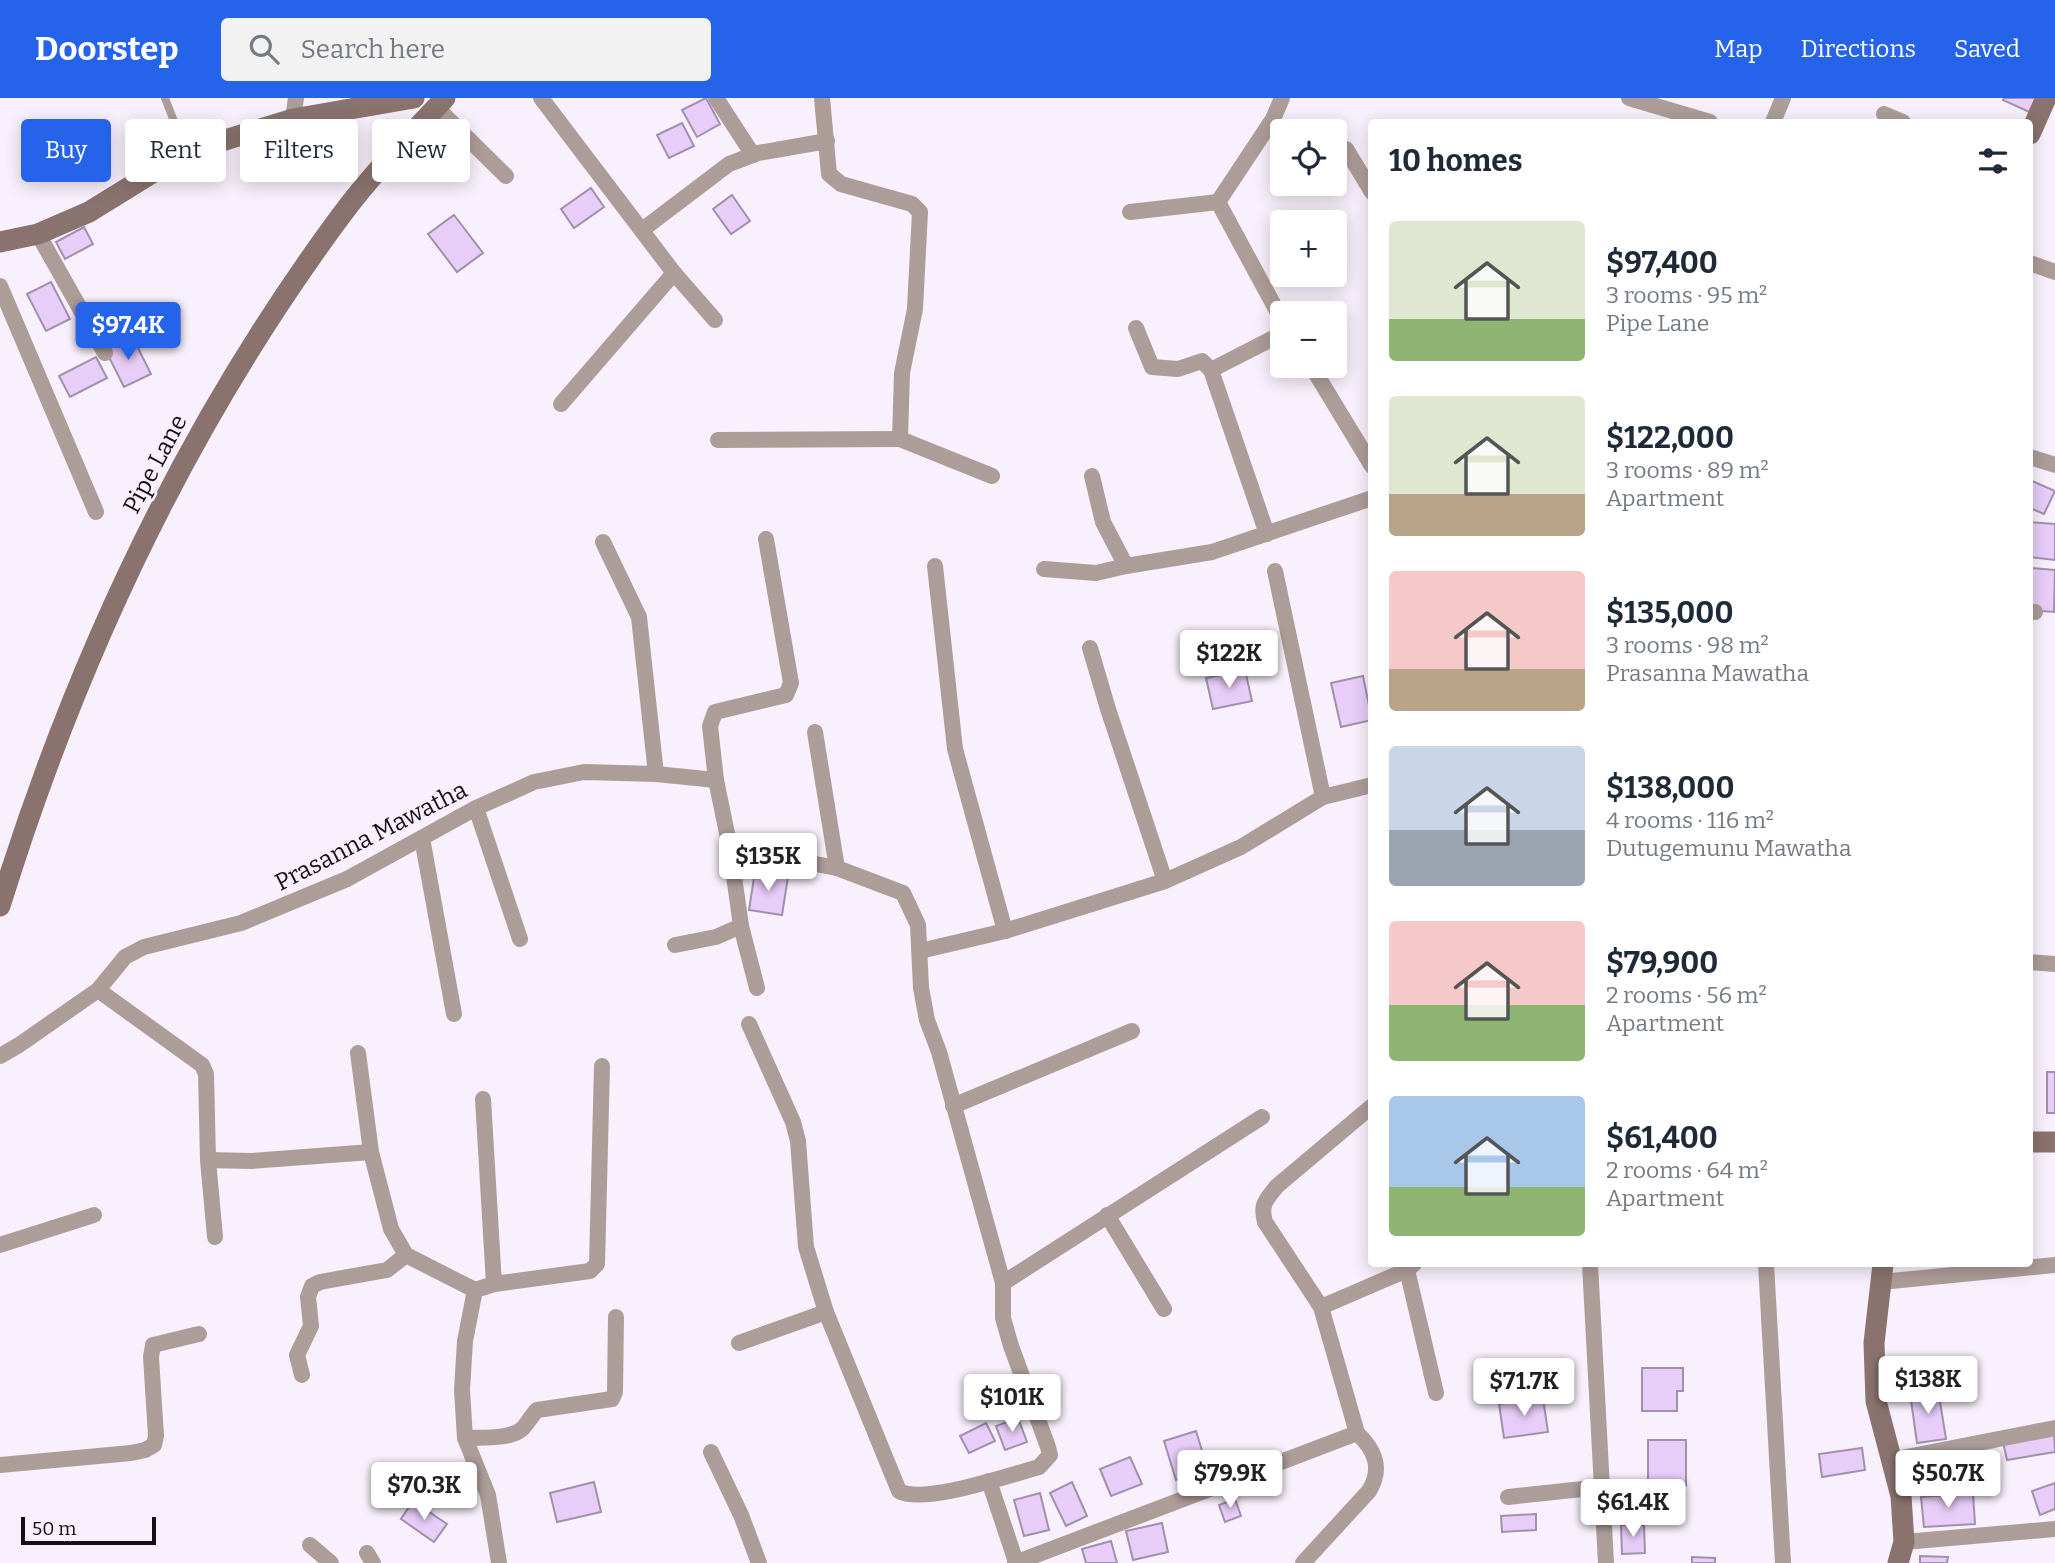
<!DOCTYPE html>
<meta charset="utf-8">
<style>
:root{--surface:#fff;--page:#f2f2f3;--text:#1f2937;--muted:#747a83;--accent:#2563eb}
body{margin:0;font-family:Bitter,serif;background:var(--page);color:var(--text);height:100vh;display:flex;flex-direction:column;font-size:26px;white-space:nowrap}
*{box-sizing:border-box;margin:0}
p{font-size:23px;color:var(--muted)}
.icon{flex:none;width:38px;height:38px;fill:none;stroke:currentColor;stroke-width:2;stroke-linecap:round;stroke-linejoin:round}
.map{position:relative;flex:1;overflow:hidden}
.drawer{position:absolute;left:1368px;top:21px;width:665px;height:1148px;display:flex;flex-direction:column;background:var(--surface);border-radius:7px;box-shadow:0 4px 18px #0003}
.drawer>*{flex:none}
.top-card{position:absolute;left:21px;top:21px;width:665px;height:63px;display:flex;gap:14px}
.fabs{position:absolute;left:1270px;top:21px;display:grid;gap:14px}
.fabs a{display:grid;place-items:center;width:77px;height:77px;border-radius:7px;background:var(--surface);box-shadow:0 4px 18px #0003;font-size:35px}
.scale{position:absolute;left:21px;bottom:18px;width:135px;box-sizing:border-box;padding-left:7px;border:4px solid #150e18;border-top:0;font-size:19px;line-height:24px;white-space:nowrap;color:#150e18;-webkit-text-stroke:5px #f8f0fc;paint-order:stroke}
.price{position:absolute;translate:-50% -60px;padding:0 16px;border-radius:7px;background:#fff;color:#222;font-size:23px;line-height:46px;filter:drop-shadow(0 2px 4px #0008)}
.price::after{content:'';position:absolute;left:50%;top:42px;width:21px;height:16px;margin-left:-10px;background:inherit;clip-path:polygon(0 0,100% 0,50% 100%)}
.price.active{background:var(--accent);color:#fff}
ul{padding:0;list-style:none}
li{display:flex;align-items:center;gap:21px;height:175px;padding:0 21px}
li span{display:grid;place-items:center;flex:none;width:196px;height:140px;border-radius:7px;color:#555}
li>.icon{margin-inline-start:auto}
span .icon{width:84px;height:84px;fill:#fffc;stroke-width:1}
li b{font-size:30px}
h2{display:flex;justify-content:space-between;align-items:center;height:84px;padding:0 21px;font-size:30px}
.chip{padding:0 24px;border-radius:7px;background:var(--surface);box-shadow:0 4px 18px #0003;font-size:24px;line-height:63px}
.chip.active{background:var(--accent);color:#fff}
header{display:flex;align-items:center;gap:42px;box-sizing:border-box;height:98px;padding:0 35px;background:var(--accent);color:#fff}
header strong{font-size:33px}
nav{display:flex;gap:38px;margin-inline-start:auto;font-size:24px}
.search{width:490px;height:63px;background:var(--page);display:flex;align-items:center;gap:18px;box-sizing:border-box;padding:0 24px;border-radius:7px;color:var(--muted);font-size:26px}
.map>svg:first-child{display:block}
.building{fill:#e8cdf8;stroke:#a190ab;stroke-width:2}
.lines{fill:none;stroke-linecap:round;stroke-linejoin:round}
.lane{stroke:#ad9d99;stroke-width:8}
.street{stroke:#ad9d99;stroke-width:16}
.secondary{stroke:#8a736e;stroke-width:21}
.labels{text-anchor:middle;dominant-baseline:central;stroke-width:5;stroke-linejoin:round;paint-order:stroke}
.street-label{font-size:24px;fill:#150e18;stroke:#f8f0fc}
</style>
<header>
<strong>Doorstep</strong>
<div class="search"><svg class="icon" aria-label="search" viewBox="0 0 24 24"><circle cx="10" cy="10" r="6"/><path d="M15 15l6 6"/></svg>Search here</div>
<nav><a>Map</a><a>Directions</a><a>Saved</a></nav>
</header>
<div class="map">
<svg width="2055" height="1465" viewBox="0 0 2055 1465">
<rect width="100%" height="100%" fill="#f8f0fc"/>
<g class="building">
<path d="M706,0L720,26L697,39L682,12Z"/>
<path d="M2004,0H2036L2029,14L2003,2Z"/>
<path d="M682,25L694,48L669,60L657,37Z"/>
<path d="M591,90L604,109L574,130L561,111Z"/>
<path d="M732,97L750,123L731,136L713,111Z"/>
<path d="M454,117L483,155L457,174L428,136Z"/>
<path d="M84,129L93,146L65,161L56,144Z"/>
<path d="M51,184L70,221L46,233L27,196Z"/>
<path d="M132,238L151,276L124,289L105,251Z"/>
<path d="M96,259L107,280L70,299L59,278Z"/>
<path d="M2030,382L2055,393L2044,416L2030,410Z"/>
<path d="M2030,424L2055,426V462L2030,459Z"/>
<path d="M2031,470L2055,472L2054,514L2030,512Z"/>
<path d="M1245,572L1252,603L1213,611L1206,580Z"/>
<path d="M1363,578L1372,622L1341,629L1331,585Z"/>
<path d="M755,773L788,779L782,817L749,812Z"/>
<rect x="2047" y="974" width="8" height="41"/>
<path d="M1642,1270H1683V1293H1677V1313H1642Z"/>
<path d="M1938,1291L1946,1341L1917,1345L1910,1295Z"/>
<path d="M1543,1300L1548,1334L1504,1340L1499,1306Z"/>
<path d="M1018,1320L1027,1344L1005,1352L996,1328Z"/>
<path d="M986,1325L995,1343L969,1355L960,1338Z"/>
<path d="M1196,1333L1208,1372L1176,1382L1164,1343Z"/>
<path d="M2054,1335L2055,1354L2007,1362L2003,1344Z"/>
<path d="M1648,1342H1686V1388L1648,1387Z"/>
<path d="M1862,1350L1865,1372L1822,1379L1819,1356Z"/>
<path d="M1130,1359L1142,1386L1111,1398L1100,1371Z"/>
<path d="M594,1384L601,1414L557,1424L550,1395Z"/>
<path d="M1072,1384L1087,1418L1066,1428L1050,1395Z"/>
<path d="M2055,1385V1411L2040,1417L2032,1393Z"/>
<path d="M1040,1395L1049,1432L1024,1438L1014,1402Z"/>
<path d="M1973,1395L1975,1426L1924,1429L1921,1399Z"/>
<path d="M1235,1401L1241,1418L1225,1424L1219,1407Z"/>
<path d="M413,1403L447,1426L434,1444L401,1421Z"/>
<path d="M1536,1416V1432L1502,1434L1501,1418Z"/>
<path d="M1162,1425L1168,1454L1133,1462L1126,1433Z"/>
<path d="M1621,1427H1644L1645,1455L1622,1456Z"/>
<path d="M1111,1443L1117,1465H1086L1082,1451Z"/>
<path d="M1920,1458L1948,1459L1947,1465H1920Z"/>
<path d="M1692,1459L1715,1460V1465H1692Z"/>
</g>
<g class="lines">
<path class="lane" d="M165,0L186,54"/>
<g class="street">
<path d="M541,0L674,175L715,222"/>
<path d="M716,0L753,57"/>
<path d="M822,0L829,76L841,86L912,106L920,114L915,211L902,275L900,341L992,378"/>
<path d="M1629,0L1710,24"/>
<path d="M436,9L506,78"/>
<path d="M1884,16L1903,24"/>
<path d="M293,21L296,0"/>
<path d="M1773,24L1783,0"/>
<path d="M1346,51L1372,94"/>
<path d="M1218,104L1283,224"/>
<path d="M1130,114L1218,104L1273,21L1282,0"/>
<path d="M642,132L729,66L758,55L827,43"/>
<path d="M38,136L105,255"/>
<path d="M2030,165L2055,174"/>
<path d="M0,188L96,414"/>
<path d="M1136,230L1152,269L1178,271L1202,263L1211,272L1267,436"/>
<path d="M1211,272L1283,235"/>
<path d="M1315,274L1372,368"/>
<path d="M561,306L674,175"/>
<path d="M718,342L900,341"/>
<path d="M2030,359L2055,367"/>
<path d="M1092,378L1103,424L1126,468L1212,454L1372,400"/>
<path d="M603,444L639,519L656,676"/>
<path d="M935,468L955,651L1005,833"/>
<path d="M1044,471L1096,475L1126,468"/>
<path d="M1275,473L1323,699"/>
<path d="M2030,514H2035"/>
<path d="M1090,550L1108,611L1165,783"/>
<path d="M815,634L837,770"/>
<path d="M476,710L520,841"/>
<path d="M422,740L454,916"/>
<path d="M730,750L837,770L903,795L918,827L921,890L927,922L939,954L1003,1185V1220L1011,1248L1048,1349L1050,1357L1039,1369C1010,1377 923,1407 899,1393L826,1214L806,1149L798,1043L793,1024L749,926"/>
<path d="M741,828L757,890"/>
<path d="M675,847L716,839L741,828L730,750L716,682L710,628L715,614L786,597L791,585L766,441"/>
<path d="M920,853L1005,833L1165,783L1241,749L1323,699L1372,687"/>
<path d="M2030,864L2055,866"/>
<path d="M98,892L202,967L206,976L208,1062L215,1139"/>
<path d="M358,955L371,1054L391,1131L406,1157L475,1192"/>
<path d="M0,958L19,947L98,892L125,859L144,849L241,825L347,781L476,710L534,684L584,674L656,676L716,682"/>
<path d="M483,1001L494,1186"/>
<path d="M953,1008L1132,933"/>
<path d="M208,1062L252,1063L371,1054"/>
<path d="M1107,1117L1164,1211"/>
<path d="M0,1147L94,1117"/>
<path d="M1590,1166L1606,1465"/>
<path d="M1766,1166L1783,1465"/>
<path d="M1407,1172L1436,1295"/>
<path d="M1881,1184L2055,1167"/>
<path d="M1003,1185L1262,1019"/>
<path d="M1321,1209L1407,1172L1414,1166"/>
<path d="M739,1245L826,1214"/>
<path d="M302,1277L297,1257L311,1228L308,1199L312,1188L320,1184L387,1172L406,1157"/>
<path d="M1357,1335L1321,1209L1265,1124C1260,1106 1266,1102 1277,1088L1372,1008"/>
<path d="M465,1340C481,1339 511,1342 523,1330C528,1325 531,1318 537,1312L612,1301L615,1294L616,1219"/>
<path d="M711,1354L741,1417L759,1465"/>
<path d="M1891,1362L2055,1330"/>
<path d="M0,1367L131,1355L145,1352L154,1347L156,1338L151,1259L153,1247L199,1236"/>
<path d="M989,1383L1016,1464"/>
<path d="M1508,1399L1601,1389"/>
<path d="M1904,1444L2055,1431"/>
<path d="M310,1447L331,1465"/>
<path d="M367,1455L373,1465"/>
<path d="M499,1465L488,1397L465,1340L462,1292L465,1243L475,1192L494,1186L590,1173L597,1166L602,968"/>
<path d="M1015,1465L1357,1335C1375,1352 1383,1370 1369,1393L1303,1465"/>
</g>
<g class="secondary">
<path d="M2030,36L2046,0"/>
<path d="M0,144L38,136L89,114L186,54L293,21L414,0"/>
<path d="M0,808C76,562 187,326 340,119C372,76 409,38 445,0"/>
<path d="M2030,1044H2055"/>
<path d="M1883,1166L1874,1245L1876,1303L1901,1398L1904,1444L1898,1465"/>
</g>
</g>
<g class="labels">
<g class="street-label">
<text transform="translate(155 366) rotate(-62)">Pipe Lane</text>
<text transform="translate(371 738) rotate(-27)">Prasanna Mawatha</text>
</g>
</g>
</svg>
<div class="fabs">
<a><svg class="icon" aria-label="locate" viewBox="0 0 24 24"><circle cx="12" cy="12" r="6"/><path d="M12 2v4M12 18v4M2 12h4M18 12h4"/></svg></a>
<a>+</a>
<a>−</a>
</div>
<div class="scale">50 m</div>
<b class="price active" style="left:128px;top:264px">$97.4K</b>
<b class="price" style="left:1229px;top:592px">$122K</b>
<b class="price" style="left:768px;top:795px">$135K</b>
<b class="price" style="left:1928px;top:1318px">$138K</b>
<b class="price" style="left:1524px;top:1320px">$71.7K</b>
<b class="price" style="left:1012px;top:1336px">$101K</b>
<b class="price" style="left:1230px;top:1412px">$79.9K</b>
<b class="price" style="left:1948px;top:1412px">$50.7K</b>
<b class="price" style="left:424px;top:1424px">$70.3K</b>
<b class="price" style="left:1633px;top:1441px">$61.4K</b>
<div class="top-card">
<a class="chip active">Buy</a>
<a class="chip">Rent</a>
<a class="chip">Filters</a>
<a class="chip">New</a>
</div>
<section class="drawer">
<h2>10 homes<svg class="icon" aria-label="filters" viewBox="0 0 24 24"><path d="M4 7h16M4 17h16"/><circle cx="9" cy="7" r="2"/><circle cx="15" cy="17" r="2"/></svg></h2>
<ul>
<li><span style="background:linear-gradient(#dfe7d0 70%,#8fb573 0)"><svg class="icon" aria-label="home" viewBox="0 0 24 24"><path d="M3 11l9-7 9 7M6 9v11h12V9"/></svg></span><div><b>$97,400</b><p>3 rooms · 95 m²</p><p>Pipe Lane</p></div></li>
<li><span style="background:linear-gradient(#dfe7d0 70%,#b9a48a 0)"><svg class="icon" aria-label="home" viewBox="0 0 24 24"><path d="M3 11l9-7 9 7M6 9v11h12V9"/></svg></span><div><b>$122,000</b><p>3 rooms · 89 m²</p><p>Apartment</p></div></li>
<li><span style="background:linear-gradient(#f6c9c9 70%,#b9a48a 0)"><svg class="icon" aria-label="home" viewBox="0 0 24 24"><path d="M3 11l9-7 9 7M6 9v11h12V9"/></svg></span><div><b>$135,000</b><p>3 rooms · 98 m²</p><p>Prasanna Mawatha</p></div></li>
<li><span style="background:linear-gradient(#c9d6e8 60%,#9aa5b1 0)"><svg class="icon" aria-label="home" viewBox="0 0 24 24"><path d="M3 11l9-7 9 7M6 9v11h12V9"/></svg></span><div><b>$138,000</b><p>4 rooms · 116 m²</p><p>Dutugemunu Mawatha</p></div></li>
<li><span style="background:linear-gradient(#f6c9c9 60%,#8fb573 0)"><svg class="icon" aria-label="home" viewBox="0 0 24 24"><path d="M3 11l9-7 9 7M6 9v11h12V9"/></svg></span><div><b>$79,900</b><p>2 rooms · 56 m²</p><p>Apartment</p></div></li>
<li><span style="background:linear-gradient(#a9c7e8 65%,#8fb573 0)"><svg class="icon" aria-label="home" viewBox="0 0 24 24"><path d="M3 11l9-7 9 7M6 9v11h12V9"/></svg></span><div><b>$61,400</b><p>2 rooms · 64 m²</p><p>Apartment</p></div></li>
</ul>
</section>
</div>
